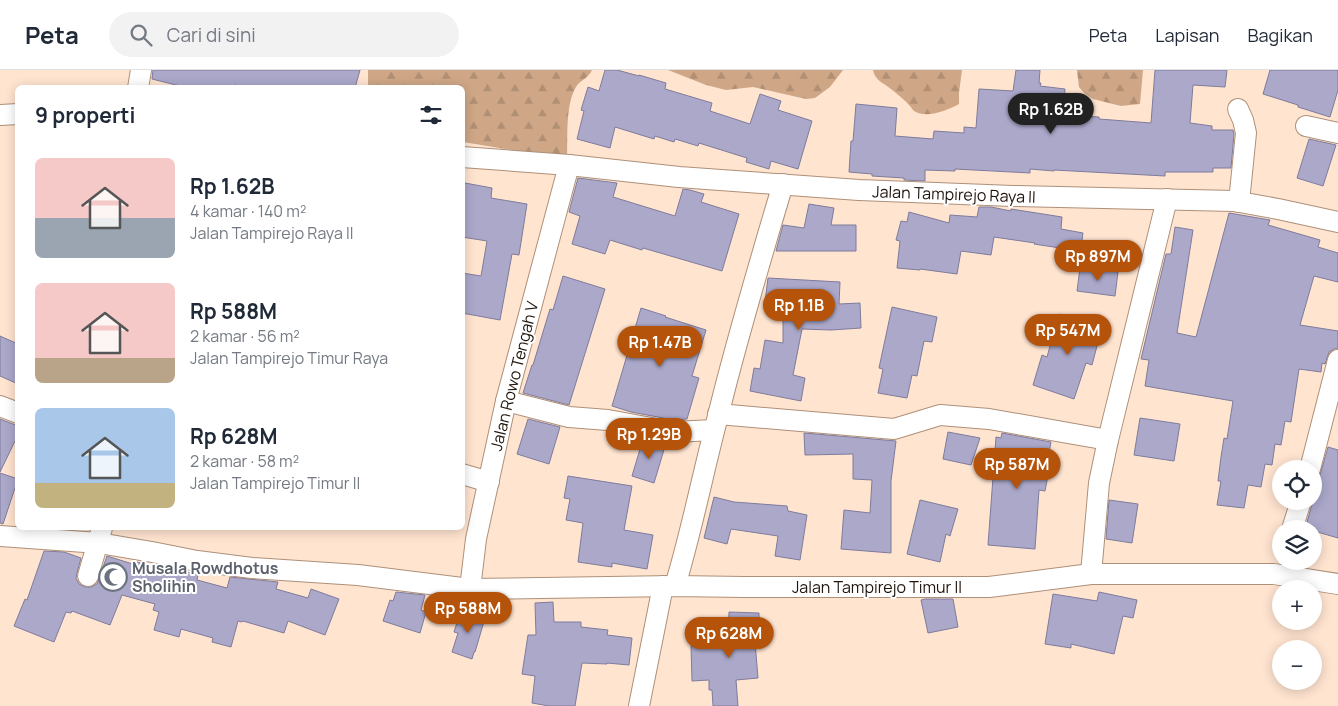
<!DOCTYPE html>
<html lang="id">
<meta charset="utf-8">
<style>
:root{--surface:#fff;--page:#f2f2f3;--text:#1f2937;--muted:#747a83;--line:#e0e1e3;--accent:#b45309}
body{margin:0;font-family:Manrope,sans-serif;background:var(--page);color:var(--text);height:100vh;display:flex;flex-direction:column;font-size:19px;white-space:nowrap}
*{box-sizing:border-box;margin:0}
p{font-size:16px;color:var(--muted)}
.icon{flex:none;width:28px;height:28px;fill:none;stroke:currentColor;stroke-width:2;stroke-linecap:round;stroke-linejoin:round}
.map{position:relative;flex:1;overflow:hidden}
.side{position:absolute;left:15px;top:15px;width:450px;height:445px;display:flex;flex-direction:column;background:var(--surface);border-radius:8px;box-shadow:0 2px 12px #0003}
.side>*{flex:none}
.tools{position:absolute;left:1272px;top:390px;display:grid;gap:10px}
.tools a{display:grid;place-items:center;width:50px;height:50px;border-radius:50%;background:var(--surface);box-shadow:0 2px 12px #0003;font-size:25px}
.price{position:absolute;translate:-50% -42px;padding:0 11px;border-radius:18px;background:var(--accent);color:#fff;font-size:16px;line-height:32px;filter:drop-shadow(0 1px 2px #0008)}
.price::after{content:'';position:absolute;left:50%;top:30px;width:15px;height:11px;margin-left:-8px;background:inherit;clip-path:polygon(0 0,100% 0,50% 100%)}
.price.active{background:#222;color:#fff}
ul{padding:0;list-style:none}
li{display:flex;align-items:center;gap:15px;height:125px;padding:0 20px}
li span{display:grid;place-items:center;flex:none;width:140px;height:100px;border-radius:8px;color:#555}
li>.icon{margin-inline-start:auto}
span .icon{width:60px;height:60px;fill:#fffc;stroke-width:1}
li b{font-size:21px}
h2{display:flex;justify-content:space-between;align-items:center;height:60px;padding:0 20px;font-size:21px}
header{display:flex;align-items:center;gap:30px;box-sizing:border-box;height:70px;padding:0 25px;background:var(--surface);border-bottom:1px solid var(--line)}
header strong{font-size:24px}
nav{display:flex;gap:28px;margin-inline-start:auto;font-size:18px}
.search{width:350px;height:45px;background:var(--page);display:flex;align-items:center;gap:12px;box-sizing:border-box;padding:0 18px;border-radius:28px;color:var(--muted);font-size:19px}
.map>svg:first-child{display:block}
.forest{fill:url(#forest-firs)}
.building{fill:#aba8ca;stroke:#7e7b9c}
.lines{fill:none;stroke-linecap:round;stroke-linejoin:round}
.minor-casing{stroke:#ae9079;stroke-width:22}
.minor{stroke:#fff;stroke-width:20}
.labels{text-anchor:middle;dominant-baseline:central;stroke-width:4;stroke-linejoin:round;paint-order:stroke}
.street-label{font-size:16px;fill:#20150c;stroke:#fff}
.worship-label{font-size:16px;font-weight:bold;fill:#5b616d;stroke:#fff;text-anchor:start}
</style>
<header>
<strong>Peta</strong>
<div class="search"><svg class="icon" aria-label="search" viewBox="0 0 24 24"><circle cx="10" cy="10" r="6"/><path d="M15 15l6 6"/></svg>Cari di sini</div>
<nav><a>Peta</a><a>Lapisan</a><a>Bagikan</a></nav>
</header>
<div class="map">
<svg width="1338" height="636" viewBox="0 0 1338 636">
<defs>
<pattern id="forest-firs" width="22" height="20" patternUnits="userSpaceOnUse" patternTransform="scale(1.25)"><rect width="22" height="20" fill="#cfa787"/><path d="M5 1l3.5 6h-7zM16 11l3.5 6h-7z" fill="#b18f73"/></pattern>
</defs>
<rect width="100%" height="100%" fill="#ffe4d0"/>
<g class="forest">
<path d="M368,0H592C588,9 581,9 576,17C565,35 568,68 567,89L463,72L462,18L368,17Z"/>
<path d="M668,0H843L830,17L815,28L806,29L753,17L726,20L706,15Z"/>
<path d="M873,0H962L959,23V34C948,40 927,49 914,41C912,39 911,37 909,35C904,29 897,24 891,19C884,13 875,11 873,0Z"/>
<path d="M1077,0H1143L1140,34L1121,36L1093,29L1085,24L1079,17Z"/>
</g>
<g class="building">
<path d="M153,0H360L355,18H253L234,15V18H188L152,9Z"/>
<path d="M605,0H617L639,6V5L666,13L665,19L712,33L710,41L750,54L760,24L781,31L778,40L812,51L798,99L771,91L769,99L746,92L747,88L699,73L698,76L675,69L674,72L655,66L654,69L615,57L610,78L577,69L584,41L581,40L588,17L599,21Z"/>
<path d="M1016,0H1040L1039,13H1041L1040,16L1065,19L1063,45L1099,47V49L1151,53L1155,0H1227L1225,17L1193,15L1190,53L1212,56V60H1233L1234,64L1231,98H1213V102H1165V106L1054,100V101L1030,99V103L955,99V101L925,100V111L904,110V108L872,106V104L849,102L851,71H853L856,34L897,38L895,66L933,69L934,61L964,63V57L976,58L979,19L1013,21Z"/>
<path d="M1270,0H1338V20L1330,47L1298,37V35L1263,24Z"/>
<path d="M1309,69L1336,75L1323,116L1297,108Z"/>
<path d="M578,108L617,113L613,127L675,146L683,119L690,120L704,124L701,132L739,144L722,201L643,178L642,180L610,170L605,184L572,174L580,146L569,142Z"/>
<path d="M465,113L492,118L491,128L527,134L519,185L512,184L500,250L462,243V203L481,206L487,171L462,167V128Z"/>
<path d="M809,134L834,138L831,155H856V181H776L783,155L804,158Z"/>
<path d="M979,137H991L1011,141V139L1062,147L1061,159L1083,163L1079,193L1058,190L1060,178L1034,174L1035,173L994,167L991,185L961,181L957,204L920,199V200L897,198L900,171L896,170L901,151L907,152L909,142L949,153L950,145L977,147Z"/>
<path d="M1229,143L1270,150L1268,155L1320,170L1318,177L1338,183V212L1314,206L1300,255L1338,261V278L1334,279L1329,282L1325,294L1322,293L1321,302L1299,299L1291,352L1285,351L1281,375L1275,374L1272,395L1265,394L1261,417L1248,415L1244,438L1217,435L1221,411H1218L1221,387L1224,368L1227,369L1233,331L1145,316L1149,290L1141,289L1166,184H1171L1175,157L1193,160L1177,263L1196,267Z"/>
<path d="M1080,198L1118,202L1115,226L1077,221Z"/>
<path d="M563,206L605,219L569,335L523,323L532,295H533L550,239L553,240Z"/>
<path d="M768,208L840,212L839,234L860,233L861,258L831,260L802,259L793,305L805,308L801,331L750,321L754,298L760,299L765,270L783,273V233L765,232Z"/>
<path d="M892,237L937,247L932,272L924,271L917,306L912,305L907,328L878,323L883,299L879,298Z"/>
<path d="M641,238L666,246L665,247L706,260L692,306L699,308L687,349L674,350L631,342L612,336Z"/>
<path d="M1059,244L1102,257L1092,295L1086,293L1074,329L1033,315L1042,285L1047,287Z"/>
<path d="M0,266L18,274V314L0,306Z"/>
<path d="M1140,348L1180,354L1174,391L1134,385Z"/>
<path d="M0,349L18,356V365L0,402Z"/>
<path d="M528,349L560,357L549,394L517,384Z"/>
<path d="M948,362L980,368L971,395L943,389Z"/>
<path d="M804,363L896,371L891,411V483L841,479L844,440L870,443L872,410L853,409V384L805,385Z"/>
<path d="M1002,363L1051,372L1047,394L1050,395L1045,421L1039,420L1035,479L988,475L996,367L1001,368Z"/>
<path d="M643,369L666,373L654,413L632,406Z"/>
<path d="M1328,377L1338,380V468L1314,461V459H1305L1313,431H1314V426Z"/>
<path d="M0,403L18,409L3,454L0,453Z"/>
<path d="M568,406L632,416L624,460L653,465L647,499L612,493V497L578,492L583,453L566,450L570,429L564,428Z"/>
<path d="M714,427L734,432L787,436L788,441L807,445L800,490L775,486L778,466L731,459L727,474L704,468Z"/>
<path d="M920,430L958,439L950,466L946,464L940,492L907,484Z"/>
<path d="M1109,430L1138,434L1132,473L1106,469Z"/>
<path d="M44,481L64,482L81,488L77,503L76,508L79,514L85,517H91L97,514L107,486L136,495L137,492L167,500V497L173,498L198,505L197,510L227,518L230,507L278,512L276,519L308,528L311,519L339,529L325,565L288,551L284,563L243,551L242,552L238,551L231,577L212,572L213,568L181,559L179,567L154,560L159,542L153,540L155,534L122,525L110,555L72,541L71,543L66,542L54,572L14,556L25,529L27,530Z"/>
<path d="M396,522L425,525L421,540L426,542L420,563L383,551L390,530L393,531Z"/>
<path d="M1099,522L1137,530L1133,548L1123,546L1114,584L1071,574V578L1045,574L1053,524L1097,531Z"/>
<path d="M925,529H953L958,557L928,563L921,530Z"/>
<path d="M553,532L554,552H581V557L608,560L607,565L632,568L629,595L607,593V594L582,593L575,636H549L532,633L535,606L522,604L528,565H536L535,533Z"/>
<path d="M461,540L485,548L475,582H474L472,589L452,582L458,563L454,562Z"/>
<path d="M729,542L759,543V573L755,572L758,608L736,610L738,636H713L712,620H709V610L692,611L691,576L728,575Z"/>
</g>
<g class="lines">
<defs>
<g id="minor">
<path d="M138,18L141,0"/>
<path d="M1238,39L1243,50L1246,63L1239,132"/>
<path d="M0,45L18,44"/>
<path d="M1306,56L1338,63"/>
<path d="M462,87L569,95L679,107L859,120L1013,126L1234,131L1278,139L1338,152"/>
<path d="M506,331L569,347L608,350L673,362L714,360"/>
<path d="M0,336L18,343"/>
<path d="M718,344L894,359L940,345L989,349L1108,370"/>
<path d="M1310,399L1338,290"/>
<path d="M462,404L489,412"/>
<path d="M1292,459L1301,431"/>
<path d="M0,466L99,473L152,482L197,491L252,498L358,505L470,519L675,516L744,517H989L1091,504H1274L1338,514"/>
<path d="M1091,504L1099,413L1108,370L1167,129"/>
<path d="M88,506L102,458"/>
<path d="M675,516C692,460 703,402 718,346C737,268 760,191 783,114"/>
<path d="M470,519L476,469L506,331L569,95"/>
<path d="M639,636L663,516"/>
</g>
</defs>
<use href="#minor" class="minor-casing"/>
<use href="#minor" class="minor"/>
</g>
<defs>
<symbol id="mosque-ring" viewBox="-11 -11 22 22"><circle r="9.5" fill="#fff" stroke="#6b7280" stroke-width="1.5"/><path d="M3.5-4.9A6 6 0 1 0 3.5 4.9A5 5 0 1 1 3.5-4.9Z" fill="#6b7280"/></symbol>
</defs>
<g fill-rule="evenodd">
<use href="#mosque-ring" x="97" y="491" width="32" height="32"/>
</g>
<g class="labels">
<g class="street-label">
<text transform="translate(954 124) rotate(2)">Jalan Tampirejo Raya II</text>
<text transform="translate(514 306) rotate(-76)">Jalan Rowo Tengah V</text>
<text x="877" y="517">Jalan Tampirejo Timur II</text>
</g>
<g class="worship-label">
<text x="132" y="498">Musala Rowdhotus<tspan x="132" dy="18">Sholihin</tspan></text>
</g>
</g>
</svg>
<div class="tools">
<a><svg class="icon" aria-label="locate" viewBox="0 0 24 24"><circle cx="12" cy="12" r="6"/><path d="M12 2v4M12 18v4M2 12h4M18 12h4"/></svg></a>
<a><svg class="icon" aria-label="layers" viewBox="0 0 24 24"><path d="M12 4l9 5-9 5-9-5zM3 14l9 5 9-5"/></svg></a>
<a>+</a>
<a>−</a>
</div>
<b class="price active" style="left:1051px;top:65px">Rp 1.62B</b>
<b class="price" style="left:1098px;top:212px">Rp 897M</b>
<b class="price" style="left:799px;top:261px">Rp 1.1B</b>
<b class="price" style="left:1068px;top:286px">Rp 547M</b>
<b class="price" style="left:660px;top:298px">Rp 1.47B</b>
<b class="price" style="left:649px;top:390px">Rp 1.29B</b>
<b class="price" style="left:1017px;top:420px">Rp 587M</b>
<b class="price" style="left:468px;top:564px">Rp 588M</b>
<b class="price" style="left:729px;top:589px">Rp 628M</b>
<section class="side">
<h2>9 properti<svg class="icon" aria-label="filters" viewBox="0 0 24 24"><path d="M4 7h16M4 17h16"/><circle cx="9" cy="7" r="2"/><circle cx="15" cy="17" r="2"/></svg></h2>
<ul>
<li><span style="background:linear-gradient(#f6c9c9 60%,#9aa5b1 0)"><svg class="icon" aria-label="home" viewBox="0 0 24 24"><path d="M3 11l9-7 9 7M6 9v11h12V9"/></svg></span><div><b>Rp 1.62B</b><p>4 kamar · 140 m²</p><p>Jalan Tampirejo Raya II</p></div></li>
<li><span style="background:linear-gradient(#f6c9c9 75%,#b9a48a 0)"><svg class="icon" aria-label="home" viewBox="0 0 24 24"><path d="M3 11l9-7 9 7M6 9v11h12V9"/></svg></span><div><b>Rp 588M</b><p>2 kamar · 56 m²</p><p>Jalan Tampirejo Timur Raya</p></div></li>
<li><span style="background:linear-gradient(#a9c7e8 75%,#c2b280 0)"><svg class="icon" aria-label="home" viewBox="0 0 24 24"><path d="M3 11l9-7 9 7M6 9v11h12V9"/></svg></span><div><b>Rp 628M</b><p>2 kamar · 58 m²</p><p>Jalan Tampirejo Timur II</p></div></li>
</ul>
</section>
</div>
